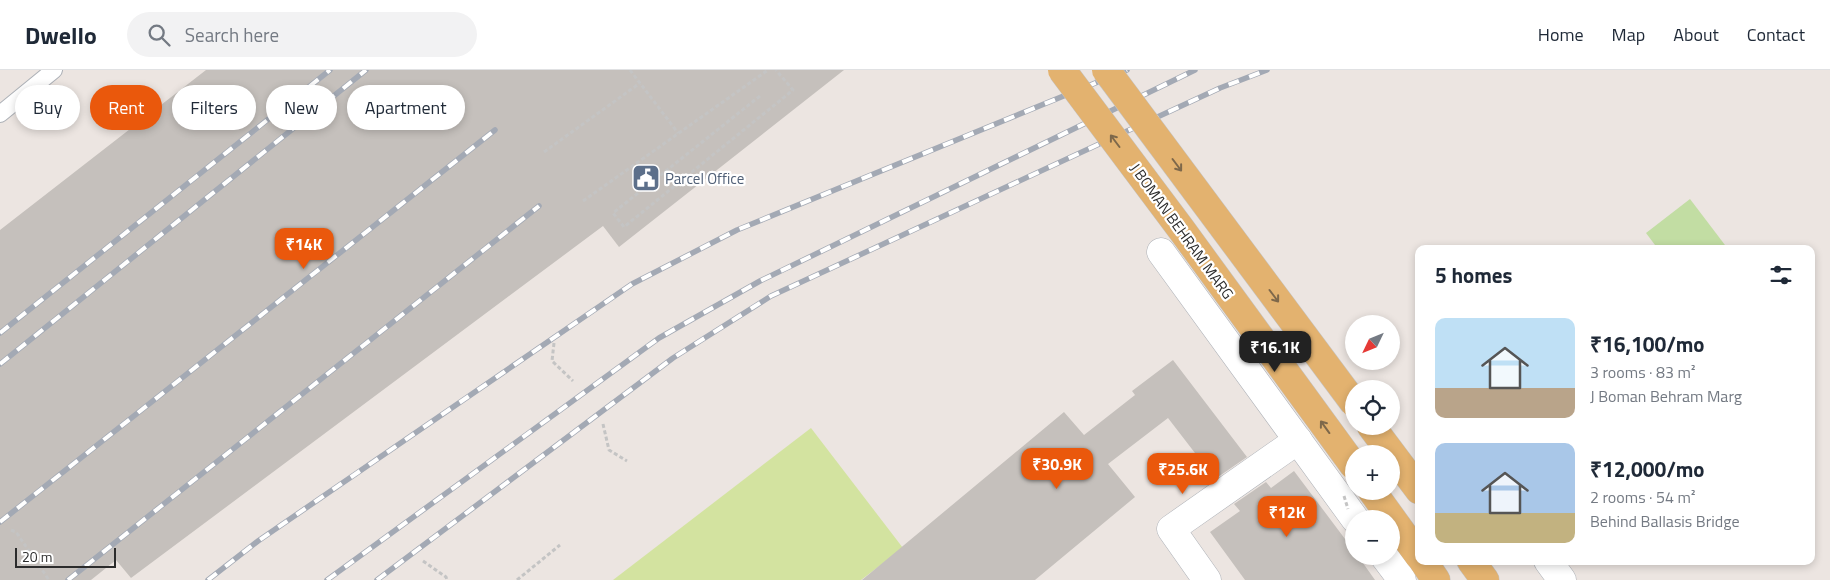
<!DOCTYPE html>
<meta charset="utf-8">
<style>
:root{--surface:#fff;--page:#f2f2f3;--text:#1f2937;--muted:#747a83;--line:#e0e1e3;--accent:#ea580c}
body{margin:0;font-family:"Titillium Web",sans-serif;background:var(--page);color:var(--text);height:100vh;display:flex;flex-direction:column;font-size:19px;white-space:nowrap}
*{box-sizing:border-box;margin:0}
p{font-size:16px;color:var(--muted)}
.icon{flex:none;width:28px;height:28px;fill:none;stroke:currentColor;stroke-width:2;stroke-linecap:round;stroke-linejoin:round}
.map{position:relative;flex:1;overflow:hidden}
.panel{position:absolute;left:1415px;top:175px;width:400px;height:320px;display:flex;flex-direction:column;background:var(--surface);border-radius:10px;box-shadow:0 2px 8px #0003}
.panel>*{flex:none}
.top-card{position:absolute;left:15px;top:15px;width:475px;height:45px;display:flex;gap:10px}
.needle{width:32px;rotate:227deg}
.buttons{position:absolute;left:1345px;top:245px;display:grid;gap:10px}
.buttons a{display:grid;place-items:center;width:55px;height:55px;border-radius:50%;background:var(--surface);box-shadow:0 2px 8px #0003;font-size:25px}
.scale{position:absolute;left:15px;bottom:12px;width:101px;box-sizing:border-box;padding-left:5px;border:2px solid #2c2c2c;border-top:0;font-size:14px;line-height:18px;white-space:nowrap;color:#2c2c2c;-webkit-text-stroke:4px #fff;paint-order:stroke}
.price{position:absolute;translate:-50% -42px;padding:0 11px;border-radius:10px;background:var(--accent);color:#fff;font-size:16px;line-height:32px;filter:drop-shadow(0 1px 2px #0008)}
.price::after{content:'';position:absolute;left:50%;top:30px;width:15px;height:11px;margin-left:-8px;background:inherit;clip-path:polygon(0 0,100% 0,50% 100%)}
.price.on{background:#222;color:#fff}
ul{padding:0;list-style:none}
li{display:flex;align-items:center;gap:15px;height:125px;padding:0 20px}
li span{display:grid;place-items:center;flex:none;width:140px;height:100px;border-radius:10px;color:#555}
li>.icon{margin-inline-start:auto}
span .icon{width:60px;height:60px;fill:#fffc;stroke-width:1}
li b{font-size:21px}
h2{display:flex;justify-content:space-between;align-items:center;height:60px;padding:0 20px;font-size:21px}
.tag{padding:0 18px;border-radius:22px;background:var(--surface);box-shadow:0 2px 8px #0003;font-size:18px;line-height:45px}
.tag.on{background:var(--accent);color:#fff}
header{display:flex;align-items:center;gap:30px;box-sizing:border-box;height:70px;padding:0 25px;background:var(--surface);border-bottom:1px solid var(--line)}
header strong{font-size:24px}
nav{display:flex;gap:28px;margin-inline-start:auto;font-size:18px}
.search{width:350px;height:45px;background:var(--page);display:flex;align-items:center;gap:12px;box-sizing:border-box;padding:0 18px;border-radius:28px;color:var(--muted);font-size:19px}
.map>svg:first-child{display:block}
.green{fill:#c2dda3}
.pitch{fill:#d3e3a0}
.building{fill:#c5c0bc}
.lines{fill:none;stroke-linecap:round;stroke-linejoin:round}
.lane-casing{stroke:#adb1b7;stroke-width:18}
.street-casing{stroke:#adb1b7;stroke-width:29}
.primary-casing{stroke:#c4c4c4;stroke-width:29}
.path{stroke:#c4c4c4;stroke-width:3;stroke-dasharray:4 2.5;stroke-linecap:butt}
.lane{stroke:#fff;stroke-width:16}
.street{stroke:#fff;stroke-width:28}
.primary{stroke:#e3b26f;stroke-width:28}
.rail-casing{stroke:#a3a9b4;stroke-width:5.5}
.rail{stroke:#fff;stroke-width:4;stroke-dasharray:11;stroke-linecap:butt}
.primary-bridge-casing{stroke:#c4c4c4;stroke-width:29;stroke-linecap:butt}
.path-bridge{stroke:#c4c4c4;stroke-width:3;stroke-dasharray:4 2.5;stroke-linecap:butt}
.primary-bridge{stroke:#e3b26f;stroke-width:28}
.oneway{stroke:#7e684a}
.labels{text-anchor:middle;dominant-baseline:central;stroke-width:4.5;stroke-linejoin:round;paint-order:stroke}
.service-label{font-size:15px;fill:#4e5e75;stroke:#fff;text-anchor:start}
.street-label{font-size:15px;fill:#2c2c2c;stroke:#fff}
</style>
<header>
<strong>Dwello</strong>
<div class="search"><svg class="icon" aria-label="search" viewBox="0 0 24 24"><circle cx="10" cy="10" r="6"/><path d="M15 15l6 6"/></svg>Search here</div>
<nav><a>Home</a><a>Map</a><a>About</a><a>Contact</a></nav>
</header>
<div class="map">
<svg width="1830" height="510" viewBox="0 0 1830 510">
<rect width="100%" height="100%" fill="#ece5e1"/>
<path class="green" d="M1690,129L1728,179H1658L1646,163Z"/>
<path class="pitch" d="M811,358L903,478L861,510H613Z"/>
<g class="building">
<path d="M206,0H844L619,177L603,156L131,508L116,490L91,510H0V160Z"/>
<path d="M1173,290L1247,387L1215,409L1168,348L1108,394L1135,427L1035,510H862L1064,342L1084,365L1135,325L1132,321Z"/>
<path d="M1294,401L1354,481V486H1358L1375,510H1245L1210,462L1240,441L1234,434L1266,412L1271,418Z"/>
</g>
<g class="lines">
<defs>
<path id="lane" d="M0,44L54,0"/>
<g id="street">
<path d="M1161,182L1355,449"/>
<path d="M1384,486L1402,510"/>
<path d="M1548,491L1562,510"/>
<path d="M1207,510L1171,459L1298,370"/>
</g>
<g id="primary">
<path d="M1371,356L1419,420"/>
<path d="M1372,421L1419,486"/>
<path d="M1423,491L1436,510"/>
<path d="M1471,491L1485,510"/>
</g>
</defs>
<use href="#lane" class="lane-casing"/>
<use href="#street" class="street-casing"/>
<use href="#primary" class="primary-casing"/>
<g class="path">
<path d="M630,0L678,63"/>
<path d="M760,26L613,143L624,157L793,20L776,0"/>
<path d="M544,82L640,13"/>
<path d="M583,131L768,0"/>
<path d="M554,273L552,291L573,311"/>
<path d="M603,354L609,380L627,391"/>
<path d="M11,460L16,462L49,510"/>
<path d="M423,491L446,507L447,510"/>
<path d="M517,510L560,475"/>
</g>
<use href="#lane" class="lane"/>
<use href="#street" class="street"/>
<use href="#primary" class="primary"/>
<defs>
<g id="rail">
<path d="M0,263L330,0"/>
<path d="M0,294L366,0"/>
<path d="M0,452L495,60"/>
<path d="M68,510L539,136"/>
<path d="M208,510L258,471L632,214L737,160L1127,0"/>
<path d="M327,510L659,268L760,211L1195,0"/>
<path d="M377,510L673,288L771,226L1220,18L1267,0"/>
</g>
</defs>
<use href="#rail" class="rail-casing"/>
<use href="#rail" class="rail"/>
<defs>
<g id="primary-bridge">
<path d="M1062,0L1181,159L1354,396"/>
<path d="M1106,0L1354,333"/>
</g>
</defs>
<use href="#primary-bridge" class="primary-bridge-casing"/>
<path class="path-bridge" d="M1344,426L1348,439"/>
<use href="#primary-bridge" class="primary-bridge"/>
</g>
<defs><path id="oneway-shaft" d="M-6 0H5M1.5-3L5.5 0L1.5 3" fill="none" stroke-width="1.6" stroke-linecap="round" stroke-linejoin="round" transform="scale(1.25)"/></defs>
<g class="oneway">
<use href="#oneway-shaft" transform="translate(1115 71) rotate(-127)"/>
<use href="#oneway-shaft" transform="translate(1177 95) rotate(53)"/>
<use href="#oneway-shaft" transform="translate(1274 226) rotate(53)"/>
<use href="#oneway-shaft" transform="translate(1325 357) rotate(-126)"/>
</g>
<defs>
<symbol id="civic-square" viewBox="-11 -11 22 22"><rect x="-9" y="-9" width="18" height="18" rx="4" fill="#5c6f8a" stroke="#fff"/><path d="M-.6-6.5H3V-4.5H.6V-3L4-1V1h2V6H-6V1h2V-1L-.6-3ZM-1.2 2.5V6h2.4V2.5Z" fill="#fff"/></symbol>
</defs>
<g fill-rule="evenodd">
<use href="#civic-square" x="630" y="92" width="32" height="32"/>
</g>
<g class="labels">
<g class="service-label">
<text x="665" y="108">Parcel Office</text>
</g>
<g class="street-label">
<text transform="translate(1182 161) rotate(54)">J BOMAN BEHRAM MARG</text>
</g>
</g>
</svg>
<div class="buttons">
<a><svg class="needle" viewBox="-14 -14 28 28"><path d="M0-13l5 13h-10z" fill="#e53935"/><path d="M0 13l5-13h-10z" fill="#747a83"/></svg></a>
<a><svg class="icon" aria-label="locate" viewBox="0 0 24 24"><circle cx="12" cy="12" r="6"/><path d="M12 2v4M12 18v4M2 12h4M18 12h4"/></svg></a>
<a>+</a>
<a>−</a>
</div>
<div class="scale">20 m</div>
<b class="price" style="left:304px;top:200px">₹14K</b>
<b class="price on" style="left:1275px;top:303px">₹16.1K</b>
<b class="price" style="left:1057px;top:420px">₹30.9K</b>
<b class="price" style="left:1183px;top:425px">₹25.6K</b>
<b class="price" style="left:1287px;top:468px">₹12K</b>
<div class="top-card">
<a class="tag">Buy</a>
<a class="tag on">Rent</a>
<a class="tag">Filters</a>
<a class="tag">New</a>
<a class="tag">Apartment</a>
</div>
<section class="panel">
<h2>5 homes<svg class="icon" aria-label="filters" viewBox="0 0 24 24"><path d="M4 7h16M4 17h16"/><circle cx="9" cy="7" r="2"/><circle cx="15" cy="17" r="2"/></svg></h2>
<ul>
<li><span style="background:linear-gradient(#bfe0f5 70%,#b9a48a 0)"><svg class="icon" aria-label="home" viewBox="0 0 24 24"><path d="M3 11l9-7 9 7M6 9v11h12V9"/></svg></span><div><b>₹16,100/mo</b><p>3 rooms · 83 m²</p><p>J Boman Behram Marg</p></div></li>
<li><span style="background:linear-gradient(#a9c7e8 70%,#c2b280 0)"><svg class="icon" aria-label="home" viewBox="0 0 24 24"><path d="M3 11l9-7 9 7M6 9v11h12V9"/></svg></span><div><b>₹12,000/mo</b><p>2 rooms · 54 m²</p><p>Behind Ballasis Bridge</p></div></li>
</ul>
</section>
</div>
